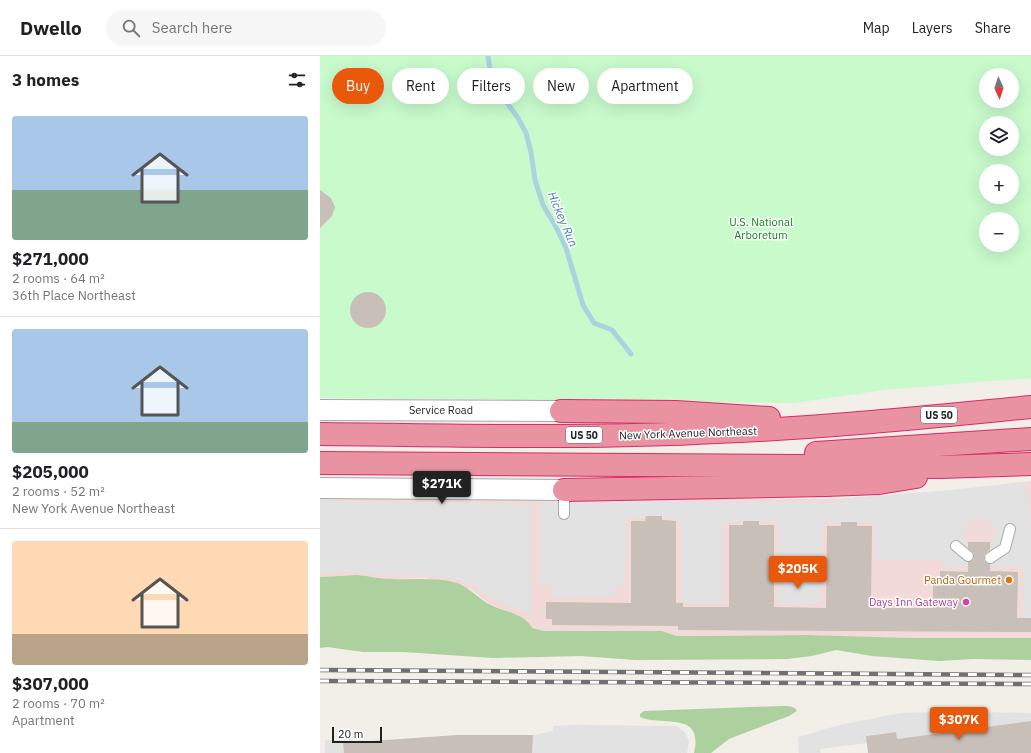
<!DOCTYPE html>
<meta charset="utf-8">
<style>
:root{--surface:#fff;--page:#f6f6f6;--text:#202124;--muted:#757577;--line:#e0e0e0;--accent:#ea580c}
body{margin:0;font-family:"IBM Plex Sans",sans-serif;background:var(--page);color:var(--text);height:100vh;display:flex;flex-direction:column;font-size:15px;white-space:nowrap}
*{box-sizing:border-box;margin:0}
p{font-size:13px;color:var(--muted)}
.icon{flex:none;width:22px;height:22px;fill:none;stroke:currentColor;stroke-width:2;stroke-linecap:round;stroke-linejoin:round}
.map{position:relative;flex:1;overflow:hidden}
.panel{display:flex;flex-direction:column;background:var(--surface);width:320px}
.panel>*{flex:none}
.banner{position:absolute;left:12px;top:12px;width:380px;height:36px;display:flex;gap:8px}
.needle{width:26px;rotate:177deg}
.tools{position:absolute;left:659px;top:12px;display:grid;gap:8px}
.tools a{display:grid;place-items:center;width:40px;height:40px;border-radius:50%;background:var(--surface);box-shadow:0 4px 16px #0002;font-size:20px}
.scale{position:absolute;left:12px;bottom:10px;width:50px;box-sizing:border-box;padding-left:4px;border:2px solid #222;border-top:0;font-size:11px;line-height:14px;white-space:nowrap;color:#222;-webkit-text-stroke:3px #fff;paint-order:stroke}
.price{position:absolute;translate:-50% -34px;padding:0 9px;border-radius:4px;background:var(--accent);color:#fff;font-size:13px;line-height:26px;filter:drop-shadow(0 1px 2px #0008)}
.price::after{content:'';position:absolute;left:50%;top:24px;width:12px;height:9px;margin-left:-6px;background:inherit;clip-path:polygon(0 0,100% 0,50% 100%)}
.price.current{background:#222;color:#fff}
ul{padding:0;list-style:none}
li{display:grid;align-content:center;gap:8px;height:212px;padding:0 12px}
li+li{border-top:1px solid var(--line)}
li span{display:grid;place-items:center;height:124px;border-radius:4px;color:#555}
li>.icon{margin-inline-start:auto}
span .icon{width:72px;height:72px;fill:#fffc;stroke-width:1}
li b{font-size:17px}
h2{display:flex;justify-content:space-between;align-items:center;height:48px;padding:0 12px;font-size:17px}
.chip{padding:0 14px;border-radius:18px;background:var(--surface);box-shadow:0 4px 16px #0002;font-size:14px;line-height:36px}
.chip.current{background:var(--accent);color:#fff}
header{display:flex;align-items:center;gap:24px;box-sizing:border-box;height:56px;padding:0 20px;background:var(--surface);border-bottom:1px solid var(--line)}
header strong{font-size:19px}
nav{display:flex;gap:22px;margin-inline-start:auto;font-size:14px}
.search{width:280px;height:36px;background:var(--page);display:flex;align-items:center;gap:10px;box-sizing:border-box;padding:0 14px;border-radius:22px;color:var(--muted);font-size:15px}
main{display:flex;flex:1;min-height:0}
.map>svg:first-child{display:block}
.commercial{fill:#f2dad9}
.forest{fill:#add19e}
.park{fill:#c8facc;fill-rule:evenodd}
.parking{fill:#e2e2e2}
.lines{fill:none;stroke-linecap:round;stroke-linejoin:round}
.stream{stroke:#aad3df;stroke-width:5}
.building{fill:#c7bfb8}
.lane-casing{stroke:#a9a9a9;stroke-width:12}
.street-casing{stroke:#a9a9a9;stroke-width:22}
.highway-casing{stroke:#dc2a67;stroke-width:24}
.lane{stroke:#fff;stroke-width:10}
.street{stroke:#fff;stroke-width:20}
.highway{stroke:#e892a2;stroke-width:22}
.rail-casing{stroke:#707070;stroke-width:4.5}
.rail{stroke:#fff;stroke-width:3;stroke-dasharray:9;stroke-linecap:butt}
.food-dot{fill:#e8710a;stroke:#fff;stroke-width:1.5}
.hotel-dot{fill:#d1479c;stroke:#fff;stroke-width:1.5}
.labels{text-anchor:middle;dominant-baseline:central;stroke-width:3;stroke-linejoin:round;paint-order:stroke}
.shield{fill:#fff;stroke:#646464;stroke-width:1}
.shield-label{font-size:10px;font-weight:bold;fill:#222}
.park-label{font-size:11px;fill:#0c8416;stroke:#fff}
.street-label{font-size:11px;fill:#222;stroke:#fff}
.food-label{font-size:11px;fill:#c56008;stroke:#fff;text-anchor:end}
.hotel-label{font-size:11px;fill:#b23c85;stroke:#fff;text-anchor:end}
.water-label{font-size:12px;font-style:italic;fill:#4a7aab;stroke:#fff}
</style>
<header>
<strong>Dwello</strong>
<div class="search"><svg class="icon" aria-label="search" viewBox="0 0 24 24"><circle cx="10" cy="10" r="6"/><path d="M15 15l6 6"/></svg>Search here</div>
<nav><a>Map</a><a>Layers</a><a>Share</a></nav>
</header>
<main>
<section class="panel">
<h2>3 homes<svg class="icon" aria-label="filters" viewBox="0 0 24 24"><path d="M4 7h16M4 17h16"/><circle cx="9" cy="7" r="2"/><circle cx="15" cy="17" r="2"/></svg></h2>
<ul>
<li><span style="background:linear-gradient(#a9c7e8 60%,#7fa58c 0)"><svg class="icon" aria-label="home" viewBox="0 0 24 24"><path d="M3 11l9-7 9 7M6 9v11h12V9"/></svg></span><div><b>$271,000</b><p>2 rooms · 64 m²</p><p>36th Place Northeast</p></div></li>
<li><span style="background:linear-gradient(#a9c7e8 75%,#7fa58c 0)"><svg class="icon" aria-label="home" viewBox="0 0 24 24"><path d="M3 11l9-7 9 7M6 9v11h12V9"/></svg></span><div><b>$205,000</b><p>2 rooms · 52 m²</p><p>New York Avenue Northeast</p></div></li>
<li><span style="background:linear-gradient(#ffd9b3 75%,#b9a48a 0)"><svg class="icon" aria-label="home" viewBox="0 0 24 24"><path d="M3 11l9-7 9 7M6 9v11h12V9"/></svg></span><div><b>$307,000</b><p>2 rooms · 70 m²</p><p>Apartment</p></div></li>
</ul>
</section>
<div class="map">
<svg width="711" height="697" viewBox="0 0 711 697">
<rect width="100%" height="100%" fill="#f2efe9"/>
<path class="commercial" d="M711,425V582H594L486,579L379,580H357L342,575H224L212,572L200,560L171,549L150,533L105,522L72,523L37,519L0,521V443H517L633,434Z"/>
<g class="forest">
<path d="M37,519C49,520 61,523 73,523C95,524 116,521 137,527C151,532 160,545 173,550C186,556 205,558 212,572L224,575H342L357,580H379L486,579L594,582H711V604L654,603L619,605L552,600L516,594L492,600L467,603L315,604L261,600L173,602L82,596H43L7,591L0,592V521Z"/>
<path d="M461,650C466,650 474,649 477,655L469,660L409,683L391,697H374C384,654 342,671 320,661V658L324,655Z"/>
</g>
<path class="park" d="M0,0H711V322L565,334L473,347L0,342ZM666,19H692V45H666ZM666,67H692V93H666ZM666,115H692V141H666ZM666,163H692V189H666Z"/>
<g class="parking">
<path d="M705,426L711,466V562H703V512L700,510H670V489L674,483L675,475L670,466L660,462L649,465L643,475L644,482L648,490V510H623L621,504H555V466H502L500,548H459V465L403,466V547H362V466L342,460L306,462L305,529L294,530V540L232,541V529H220V445L228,444L229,443L514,447L517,446V443L633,434Z"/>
<path d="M0,443H19L20,446L83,447L211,448V559L174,543L155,530L135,523L101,519H69L35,515L0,517Z"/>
<path d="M626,656L711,657V665L577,683L576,676L547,679V687L500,693L501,697H479L478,681L519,669L581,657Z"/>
<path d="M254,669L356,670L365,676L369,685L367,697H212L213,679L233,675V670Z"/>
<path d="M5,684L43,685L42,697H5Z"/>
</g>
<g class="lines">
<path class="stream" d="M168,0L172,26L198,62L206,77L211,96L215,124L223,149L236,171L246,192L263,249L274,267L292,274L311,298"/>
</g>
<g class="building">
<path d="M0,134L11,142L15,151L12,160L0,172Z"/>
<circle cx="48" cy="254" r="18"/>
<path d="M326,460H342V464L356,465V547H363V551H409V469H423V465H439V469H454V551L506,552L507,470H521V466H537V470H552L551,552H613V528H620V515L648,516V506L653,504L654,501V497L648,492V486H670V494L664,499V505L670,508V515L698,516L697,562H711V576L358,574V570L232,569V563H226V546L311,547V465H325Z"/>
<path d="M711,665V697H548L546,680L576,676L577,683Z"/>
<path d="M137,679H213L212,697H24L23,687Z"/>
</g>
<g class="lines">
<defs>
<g id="lane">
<path d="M244,458V434"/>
<path d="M636,490L648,500"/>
<path d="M670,502L685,492L690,473"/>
</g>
<g id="street">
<path d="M0,354L241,355"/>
<path d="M0,432L244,434"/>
</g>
<g id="highway">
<path d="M241,355L356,356L449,362"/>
<path d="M0,378C132,379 265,383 397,376C502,372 607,361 711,351"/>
<path d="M496,397L711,383"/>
<path d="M0,407L620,411L711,408"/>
<path d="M244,434L506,429L559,427L596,421"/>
</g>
</defs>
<use href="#lane" class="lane-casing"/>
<use href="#street" class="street-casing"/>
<use href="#highway" class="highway-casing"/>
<use href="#lane" class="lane"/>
<use href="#street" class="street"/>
<use href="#highway" class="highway"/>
<defs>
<g id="rail">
<path d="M0,614L711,619"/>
<path d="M0,625L711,628"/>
</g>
</defs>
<use href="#rail" class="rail-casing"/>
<use href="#rail" class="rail"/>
</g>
<circle class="food-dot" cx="689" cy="524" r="4"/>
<circle class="hotel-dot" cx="646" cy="546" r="4"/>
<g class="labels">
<g class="shield">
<rect x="601" y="351" width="36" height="16" rx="3"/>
<rect x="246" y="371" width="36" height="16" rx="3"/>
</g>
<g class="shield-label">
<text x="619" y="359">US 50</text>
<text x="264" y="379">US 50</text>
</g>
<g class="park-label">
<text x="441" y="166">U.S. National<tspan x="441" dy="13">Arboretum</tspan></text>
</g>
<g class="street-label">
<text x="121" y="354">Service Road</text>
<text transform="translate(368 377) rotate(-2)">New York Avenue Northeast</text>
</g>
<g class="food-label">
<text x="681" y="524">Panda Gourmet</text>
</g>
<g class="hotel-label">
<text x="638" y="546">Days Inn Gateway</text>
</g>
<g class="water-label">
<text transform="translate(243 163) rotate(67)">Hickey Run</text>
</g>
</g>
</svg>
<div class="tools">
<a><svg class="needle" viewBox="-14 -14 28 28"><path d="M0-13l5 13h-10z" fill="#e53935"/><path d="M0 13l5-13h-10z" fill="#757577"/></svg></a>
<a><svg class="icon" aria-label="layers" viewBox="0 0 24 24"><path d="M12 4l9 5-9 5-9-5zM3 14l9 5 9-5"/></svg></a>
<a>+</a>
<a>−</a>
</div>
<div class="scale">20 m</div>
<b class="price current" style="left:122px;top:449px">$271K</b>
<b class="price" style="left:478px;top:534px">$205K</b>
<b class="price" style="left:639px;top:685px">$307K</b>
<div class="banner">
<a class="chip current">Buy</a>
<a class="chip">Rent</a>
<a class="chip">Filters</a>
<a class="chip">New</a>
<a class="chip">Apartment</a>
</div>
</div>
</main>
